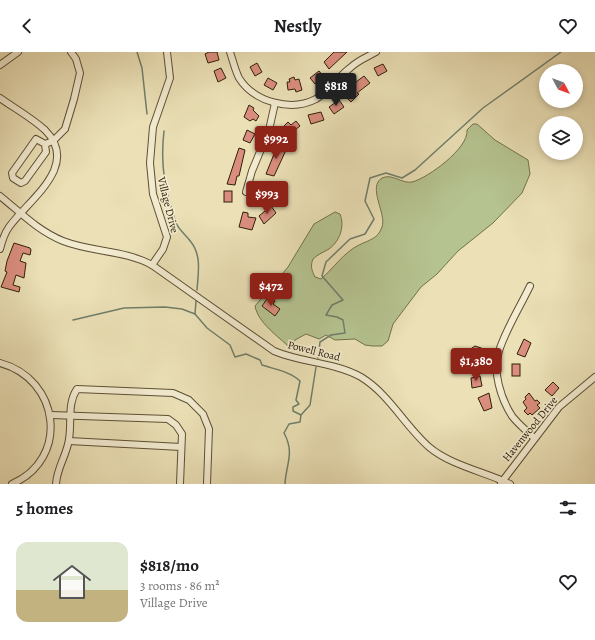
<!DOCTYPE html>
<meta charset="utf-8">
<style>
:root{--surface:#fff;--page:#f6f6f6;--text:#202124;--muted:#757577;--line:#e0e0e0;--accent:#8f2418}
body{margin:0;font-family:Alegreya,serif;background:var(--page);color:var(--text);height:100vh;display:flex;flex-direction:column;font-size:15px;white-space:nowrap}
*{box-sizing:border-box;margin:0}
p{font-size:13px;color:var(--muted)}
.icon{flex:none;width:22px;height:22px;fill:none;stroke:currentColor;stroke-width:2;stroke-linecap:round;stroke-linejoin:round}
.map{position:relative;height:432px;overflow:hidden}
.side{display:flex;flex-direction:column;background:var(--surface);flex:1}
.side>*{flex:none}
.needle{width:26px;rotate:131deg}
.buttons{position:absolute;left:539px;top:12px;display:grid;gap:8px}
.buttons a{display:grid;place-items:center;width:44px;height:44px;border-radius:50%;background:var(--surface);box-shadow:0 2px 6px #0003;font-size:20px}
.price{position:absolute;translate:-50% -34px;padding:0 9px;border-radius:4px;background:var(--accent);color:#fff;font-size:13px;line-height:26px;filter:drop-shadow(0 1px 2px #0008)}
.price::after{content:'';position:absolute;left:50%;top:24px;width:12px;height:9px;margin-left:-6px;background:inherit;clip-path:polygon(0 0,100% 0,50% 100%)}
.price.on{background:#222;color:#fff}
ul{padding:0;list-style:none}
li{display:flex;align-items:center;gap:12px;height:100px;padding:0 16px}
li+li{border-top:1px solid var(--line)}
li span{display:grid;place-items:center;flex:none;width:112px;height:80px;border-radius:12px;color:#555}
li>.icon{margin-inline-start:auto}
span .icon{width:48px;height:48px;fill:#fffc;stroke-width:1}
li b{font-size:17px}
h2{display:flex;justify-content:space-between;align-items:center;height:48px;padding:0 16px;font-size:17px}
header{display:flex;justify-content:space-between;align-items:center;height:52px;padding:0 16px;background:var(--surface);font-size:18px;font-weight:700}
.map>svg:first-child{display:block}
.grass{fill:#b5c390;stroke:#72724c}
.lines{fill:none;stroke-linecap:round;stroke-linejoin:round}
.stream{stroke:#6f7e6a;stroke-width:1.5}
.building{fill:#db8e7f;stroke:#2f2008}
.minor-casing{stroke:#5e5034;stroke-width:8}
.minor{stroke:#f2ebd0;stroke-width:6}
.labels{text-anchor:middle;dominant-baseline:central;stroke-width:3.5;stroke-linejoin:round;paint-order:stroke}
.street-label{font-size:11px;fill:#2f2008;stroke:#f2ebd0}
</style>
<header><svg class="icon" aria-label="back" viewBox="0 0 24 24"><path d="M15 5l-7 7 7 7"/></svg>Nestly<svg class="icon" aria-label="heart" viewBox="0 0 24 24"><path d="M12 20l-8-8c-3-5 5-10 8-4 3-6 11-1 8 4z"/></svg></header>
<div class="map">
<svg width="595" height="432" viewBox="0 0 595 432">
<rect width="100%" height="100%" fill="#ebe0b6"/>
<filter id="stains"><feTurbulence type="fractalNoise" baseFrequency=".005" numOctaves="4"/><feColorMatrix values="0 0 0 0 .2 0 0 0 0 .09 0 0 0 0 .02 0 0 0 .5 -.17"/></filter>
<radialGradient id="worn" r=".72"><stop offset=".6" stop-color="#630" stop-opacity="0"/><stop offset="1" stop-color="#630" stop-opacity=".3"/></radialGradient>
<path class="grass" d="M473,72H477L495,88L528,108L530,122L522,141L493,171L458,199L437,222L421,235L393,272L388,289L382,294H373L365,293L355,287L335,288L326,283L319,287L306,282L295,288L290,296C278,284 258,271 255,254L288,215L314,172L335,160L340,162C345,174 340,189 329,197C324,200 318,202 313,207C310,214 312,219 315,225L321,227C334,216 343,201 359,193C369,188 378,187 382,175C387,162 367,135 382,126C392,121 402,132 412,130C428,126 469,96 467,78Z"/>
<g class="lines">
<g class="stream">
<path d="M137,0L142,16L147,62"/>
<path d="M164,79C160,113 165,139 176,171C179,178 187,184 191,190C202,204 198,222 197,238"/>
<path d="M195,262L196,249"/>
<path d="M73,268L124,256L165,255L182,257L195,262L207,276L230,293L235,305L246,302L260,308L262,313C274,317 291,320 300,329L296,348L299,352L293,355V359L301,363"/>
<path d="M318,306L320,290L331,283L345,281L343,268L337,265L326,263L332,253L343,248L322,224L326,210L350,187L365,182L374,167L365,149L370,126L386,121L402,126L415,118L483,56L561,0"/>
<path d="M285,432C286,412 295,401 284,381L289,372L300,370L301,363L310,353L316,315"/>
</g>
</g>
<g class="building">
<path d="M209,0H217L219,8L208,11L205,2Z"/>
<path d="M334,0H347L329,17L324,10Z"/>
<path d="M257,11L262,20L255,24L250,15Z"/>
<path d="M383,12L387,19L378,24L374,16Z"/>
<path d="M221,16L226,26L218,30L214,19Z"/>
<path d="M319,19L324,25L315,32L310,26Z"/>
<path d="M364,24L370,31L357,41L359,42L351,50L342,41L346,37L348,40L356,30Z"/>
<path d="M294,25L295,28L299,27L302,38L296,40L295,37L288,38L287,30H290L289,27Z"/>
<path d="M268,26L277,31L273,38L264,33Z"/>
<path d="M339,48L344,55L334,62L329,55Z"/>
<path d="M249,53L254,56L253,58L259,64L256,69L253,67L250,69L244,65Z"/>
<path d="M321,60L324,68L311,72L308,63Z"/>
<path d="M296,69L300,74L290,82L288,79L286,81L282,76L288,70L291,73Z"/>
<path d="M247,78L255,82L250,91L243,88Z"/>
<path d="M278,92L287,96L274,124L266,122Z"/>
<path d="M239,96L245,98L239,124H237L235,133L227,132Z"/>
<path d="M272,133L282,135L280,149L271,148Z"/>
<rect x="224" y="139" width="8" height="11"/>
<path d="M271,154L276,161L264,172L259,164Z"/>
<path d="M243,160L248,161V165L256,166L252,178L239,175Z"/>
<path d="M14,191L30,196L31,198L30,203L23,201L20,209L26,211L24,226L16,223L13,233L20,235L19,240L1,235L7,220L5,219L7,209Z"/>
<path d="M271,246L275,249L273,252L280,257L275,264L262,254L267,247L269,248Z"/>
<path d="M524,287L531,291L525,305L517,302Z"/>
<path d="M475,294L484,297L481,308L473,306L474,303L470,302L469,298Z"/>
<rect x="512" y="312" width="8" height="12"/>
<path d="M480,324L482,334L472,336L471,326Z"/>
<path d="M553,330L559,336L552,344L545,338Z"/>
<path d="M489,341L492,356L484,359L478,346Z"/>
<path d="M529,341L535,349L537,348L540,351L537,353L540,356L532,363L530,361L528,363L524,359L527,356L523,350L526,347L525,345Z"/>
</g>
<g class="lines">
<defs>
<g id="minor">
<path d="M230,0C233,9 235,18 239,26C254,50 291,60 316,47C329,39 338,25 350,16C357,9 367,5 376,0"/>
<path d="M0,13L18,0"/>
<path d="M0,46C14,56 32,66 45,78C81,114 28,148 9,175C4,182 2,189 0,197"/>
<path d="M45,92L46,100L25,129L21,131L13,126L12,121L36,87L45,92L53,89L65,77L74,47L80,21L76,7L71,0"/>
<path d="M246,140L252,119L269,78L275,51"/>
<path d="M0,144C20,160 38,179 63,189C91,200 124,198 152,213L274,299C302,311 334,310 361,325C389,342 405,374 429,395C450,413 485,420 510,432"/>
<path d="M152,213L163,197L167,185L153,142L150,111L153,75L170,26L167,0"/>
<path d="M530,234C520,255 506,277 499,299C492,319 501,347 512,364C518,372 527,379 534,386"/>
<path d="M0,311C60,327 70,407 12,432"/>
<path d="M51,363L168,367L176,373L182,382L180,432"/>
<path d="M69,389L181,395"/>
<path d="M501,431L559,355L595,325"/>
<path d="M56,432C57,415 67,403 69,387C72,369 67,352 77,337L173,341L189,348L203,362L209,377L207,432"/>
</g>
</defs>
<use href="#minor" class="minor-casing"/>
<use href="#minor" class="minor"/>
</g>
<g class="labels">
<g class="street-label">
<text transform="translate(168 153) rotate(76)">Village Drive</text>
<text transform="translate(314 299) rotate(14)">Powell Road</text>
<text transform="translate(530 377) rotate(-51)">Havenwood Drive</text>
</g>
</g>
<rect width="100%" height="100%" filter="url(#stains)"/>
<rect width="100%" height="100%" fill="url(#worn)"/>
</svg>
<div class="buttons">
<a><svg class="needle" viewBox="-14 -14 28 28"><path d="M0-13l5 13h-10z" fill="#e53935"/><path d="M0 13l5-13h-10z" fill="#757577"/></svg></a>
<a><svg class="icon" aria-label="layers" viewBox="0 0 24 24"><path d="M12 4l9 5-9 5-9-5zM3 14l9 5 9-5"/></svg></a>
</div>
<b class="price on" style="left:336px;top:55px">$818</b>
<b class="price" style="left:276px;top:108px">$992</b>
<b class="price" style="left:267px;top:163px">$993</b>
<b class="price" style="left:271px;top:255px">$472</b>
<b class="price" style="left:476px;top:330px">$1,380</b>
</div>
<section class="side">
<h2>5 homes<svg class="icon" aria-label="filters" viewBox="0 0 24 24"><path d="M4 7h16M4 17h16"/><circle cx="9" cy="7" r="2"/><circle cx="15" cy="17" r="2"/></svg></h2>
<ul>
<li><span style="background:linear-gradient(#dfe7d0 60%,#c2b280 0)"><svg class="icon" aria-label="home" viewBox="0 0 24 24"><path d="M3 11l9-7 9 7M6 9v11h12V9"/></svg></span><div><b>$818/mo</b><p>3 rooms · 86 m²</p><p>Village Drive</p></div><svg class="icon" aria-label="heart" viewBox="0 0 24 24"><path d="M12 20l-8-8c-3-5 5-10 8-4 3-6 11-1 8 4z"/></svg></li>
</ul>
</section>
